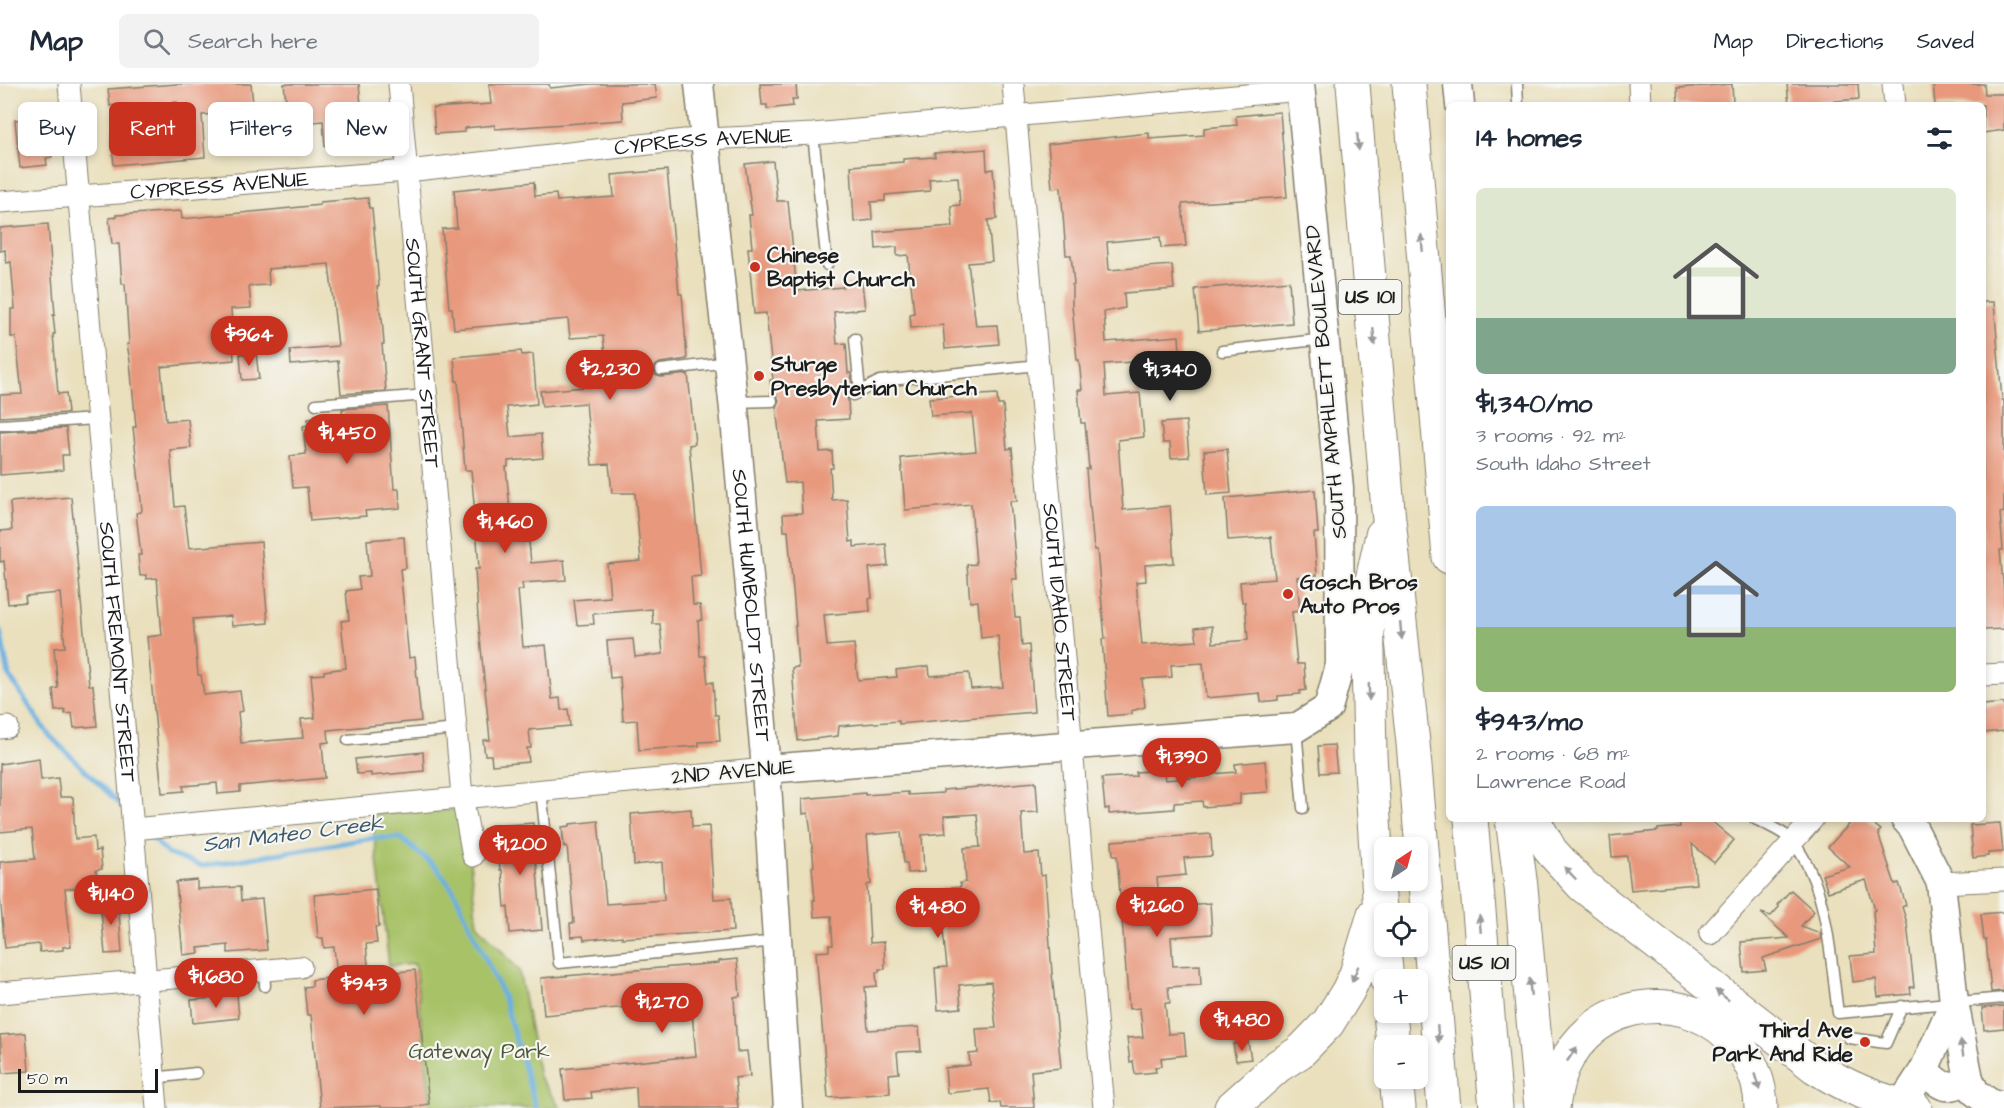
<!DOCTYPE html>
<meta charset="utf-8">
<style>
:root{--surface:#fff;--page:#f2f2f3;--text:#1f2937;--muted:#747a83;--line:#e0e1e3;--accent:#c8321e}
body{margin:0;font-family:"Architects Daughter",sans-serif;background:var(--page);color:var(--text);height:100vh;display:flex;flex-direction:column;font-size:22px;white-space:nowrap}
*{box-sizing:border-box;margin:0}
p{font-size:20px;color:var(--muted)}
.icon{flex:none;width:33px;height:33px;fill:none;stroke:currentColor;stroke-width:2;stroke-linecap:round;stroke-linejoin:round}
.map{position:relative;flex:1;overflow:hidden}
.panel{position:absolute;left:1446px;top:18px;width:540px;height:720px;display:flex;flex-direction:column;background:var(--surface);border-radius:9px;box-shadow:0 3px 9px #0003}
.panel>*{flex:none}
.hud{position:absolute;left:18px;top:18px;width:570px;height:54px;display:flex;gap:12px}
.needle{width:39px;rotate:36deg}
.tools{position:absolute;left:1374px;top:753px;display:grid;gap:12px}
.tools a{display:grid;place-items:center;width:54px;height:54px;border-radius:9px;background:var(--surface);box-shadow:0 3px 9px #0003;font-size:30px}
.scale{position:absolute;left:18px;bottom:15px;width:140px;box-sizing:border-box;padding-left:6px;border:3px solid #1c1c1c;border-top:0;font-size:16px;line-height:21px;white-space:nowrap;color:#1c1c1c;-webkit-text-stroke:4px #f6f6f2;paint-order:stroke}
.price{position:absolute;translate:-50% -51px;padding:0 14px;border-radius:21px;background:var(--accent);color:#fff;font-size:20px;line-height:39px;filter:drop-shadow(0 2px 3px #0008)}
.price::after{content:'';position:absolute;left:50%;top:36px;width:18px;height:14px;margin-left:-9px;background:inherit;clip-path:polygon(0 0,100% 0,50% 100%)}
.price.current{background:#222;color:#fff}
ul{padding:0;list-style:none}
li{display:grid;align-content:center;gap:12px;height:318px;padding:0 30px}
li span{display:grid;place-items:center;height:186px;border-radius:9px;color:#555}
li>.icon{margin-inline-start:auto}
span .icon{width:108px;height:108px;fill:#fffc;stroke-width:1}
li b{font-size:26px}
h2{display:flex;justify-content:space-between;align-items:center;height:72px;padding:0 30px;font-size:26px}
.tag{padding:0 21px;border-radius:9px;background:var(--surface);box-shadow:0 3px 9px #0003;font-size:21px;line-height:54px}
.tag.current{background:var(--accent);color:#fff}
header{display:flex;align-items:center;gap:36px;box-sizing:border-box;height:84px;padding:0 30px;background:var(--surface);border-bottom:2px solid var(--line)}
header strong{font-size:28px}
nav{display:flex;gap:33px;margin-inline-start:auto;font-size:21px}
.search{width:420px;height:54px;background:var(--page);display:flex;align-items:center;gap:15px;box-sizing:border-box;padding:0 21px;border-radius:9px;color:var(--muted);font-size:22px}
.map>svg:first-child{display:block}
.green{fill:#a8c268;stroke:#626f42;stroke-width:1.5}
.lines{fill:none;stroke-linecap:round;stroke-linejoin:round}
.stream{stroke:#6ab0e0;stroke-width:5}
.building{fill:#e8997d;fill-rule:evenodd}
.lane-casing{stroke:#837e6c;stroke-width:13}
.street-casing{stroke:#837e6c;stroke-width:23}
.secondary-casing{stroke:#837e6c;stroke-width:31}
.highway-casing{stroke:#837e6c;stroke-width:35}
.lane{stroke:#fff;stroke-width:10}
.street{stroke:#fff;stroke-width:21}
.secondary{stroke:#fff;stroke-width:28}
.highway{stroke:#fff;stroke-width:33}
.oneway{fill:#999}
.poi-dot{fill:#c8321e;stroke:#f6f6f2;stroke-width:2}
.labels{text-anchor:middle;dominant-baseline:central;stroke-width:4.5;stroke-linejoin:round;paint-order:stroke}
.shield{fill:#f6f6f2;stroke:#5d5d5c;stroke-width:1.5}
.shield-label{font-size:20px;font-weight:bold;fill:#1c1c1c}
.street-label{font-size:21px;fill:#1c1c1c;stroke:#f6f6f2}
.poi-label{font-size:21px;font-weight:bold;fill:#1c1c1c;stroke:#f6f6f2;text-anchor:start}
.park-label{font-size:21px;fill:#4d5637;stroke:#f6f6f2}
.water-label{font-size:22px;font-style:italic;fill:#3b576a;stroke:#f6f6f2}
</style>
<header>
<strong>Map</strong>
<div class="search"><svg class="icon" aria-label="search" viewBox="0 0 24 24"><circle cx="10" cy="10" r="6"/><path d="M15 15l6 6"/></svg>Search here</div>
<nav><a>Map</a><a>Directions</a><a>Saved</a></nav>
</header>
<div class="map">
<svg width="2004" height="1024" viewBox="0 0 2004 1024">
<rect width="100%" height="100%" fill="#f6f6f2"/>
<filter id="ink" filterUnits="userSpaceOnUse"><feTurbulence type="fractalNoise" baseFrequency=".0167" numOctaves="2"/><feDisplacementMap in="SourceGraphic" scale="12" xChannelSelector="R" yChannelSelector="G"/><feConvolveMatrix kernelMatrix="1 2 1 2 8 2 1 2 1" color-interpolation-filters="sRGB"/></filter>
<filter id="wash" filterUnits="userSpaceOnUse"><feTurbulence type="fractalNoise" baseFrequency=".008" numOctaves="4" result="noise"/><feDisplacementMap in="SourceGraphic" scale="24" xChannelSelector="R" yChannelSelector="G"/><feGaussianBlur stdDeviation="1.35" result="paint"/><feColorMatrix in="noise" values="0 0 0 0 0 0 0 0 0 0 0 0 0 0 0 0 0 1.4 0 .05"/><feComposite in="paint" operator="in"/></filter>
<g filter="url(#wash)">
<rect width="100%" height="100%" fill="#eae0bd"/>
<path class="green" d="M464,725L477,840L519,886L539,993L561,1024H431L415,880L389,882L372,730Z"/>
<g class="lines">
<g class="stream">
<path d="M0,547L9,592L48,650L125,725"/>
<path d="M148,749L168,770L202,782L373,754H401L437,784L454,807L503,912L536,1024"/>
</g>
</g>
<g id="blocks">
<g class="building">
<path d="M177,0H251L253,20L286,16L284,0H359L364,52L343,54V61L325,63L323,37L293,40L294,44L270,47L272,60L237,63L234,29L202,31L205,73L114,81L111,51L118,50L115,21L110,22L108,5ZM177,18L180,52L136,55L133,22Z"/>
<path d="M489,0H549L550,4L591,0H655L657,14L622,18L623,36L495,45V41L465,44V48L435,50L433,24L491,20Z"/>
<path d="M760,0H796L797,15H792L793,22L767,25V21H762Z"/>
<path d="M1732,0L1733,18L1720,19V21H1678L1677,4Z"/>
<path d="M1787,0H1858L1859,15L1789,21Z"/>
<path d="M1933,0H1984L1985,10H2004V46L1983,49V21H1935Z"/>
<path d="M1280,28L1287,113L1182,120L1186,162L1161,164L1160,153L1107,158L1109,186L1172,181L1174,205L1124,209L1125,224L1104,228L1106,258L1179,252L1181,283L1163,285L1162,276L1104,280L1106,312L1140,309L1144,353L1118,356L1123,426L1170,422L1174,479L1145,481L1146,497L1136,498L1142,561L1197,557L1195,544L1212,542L1213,559L1248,556L1245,518H1242L1240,498L1275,495L1271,453L1228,456L1225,414L1315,406L1318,449H1314L1317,491L1297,493L1300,527L1292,528L1297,580H1304L1306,606L1300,607V610L1278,612V616L1261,618L1260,609L1206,614L1203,579L1171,581L1172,593L1142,595L1145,623L1131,627V630L1108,632L1102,555H1105L1097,466H1094L1090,423H1089L1086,385H1089L1085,339H1081L1078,306H1082L1079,276H1077L1072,221V201L1074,200L1071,171H1066L1061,103L1052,104L1048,60L1149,49V55L1204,51V44L1237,41L1236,32Z"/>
<path d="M42,33L45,58L50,57L52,73L46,74L47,81L20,84L15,36Z"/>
<path d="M986,65L987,86L993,85L997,135L988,136L992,177L968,179L976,242L997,241L999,260L945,265L943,241L911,244L910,230L914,229L908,171L897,172V163L876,165L875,148L953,142L951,122L960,121L958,93L929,95L930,107L885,111V117L871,118L872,136L854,138L851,82L903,78V75L935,73L934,69Z"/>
<path d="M773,77L777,117H788L797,207L843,203V201L862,199L865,225L834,228L837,260L846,259L848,289H851L852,303L847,307L846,311L848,316L849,335L818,337L820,368L832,367L833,384H830L832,416L847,415L850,458L854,457V463L886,460L888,482L869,484L872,514L869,515L870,527L824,531L827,562L854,560L858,596L897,593L896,586L929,582L930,592L969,589L971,605L1003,603L998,552L981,554L978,517L970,518L967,481L976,480L971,420L905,426L901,374L976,367L972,329L931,332L929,314L997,310L998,321H1003L1007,365L1012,364L1017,417H1010L1017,495H1012L1015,533H1020L1022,562L1029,561L1034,628L899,640V637L839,642L838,652L798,657L792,584L798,583L795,542H796L788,447H784L783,430L802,429L800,398L785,399L776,323L779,316L776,311L771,310L770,296H773L766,229L754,230L748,164H752L749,131H752L745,80Z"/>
<path d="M667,86L679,210H682L687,275L660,279L654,283V286L655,291L661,293L688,290L695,360L689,361L701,492L691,493L693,521H700L702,536L698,537L700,572H705L708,599L713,598L715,631H718L720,657L699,658V662L639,666L637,636L623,637L620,593L610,594L607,557L633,555L635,573L663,570L660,540H653L652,525L593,530L594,540L577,541L574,516L610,513L607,480L641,477L635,409H612L609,380L592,381L586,319L542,323L540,307L608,301L603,252L570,254L568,235L454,245L452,224H449L442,145L457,144L454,106L534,98L535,112L556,110L557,117L614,113L612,91Z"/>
<path d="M368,114L369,124H372L379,202L377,203L381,234H382L384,260H382L386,307L341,310L338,277L291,281L290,266L338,262L329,180L268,185L269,201L249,202L251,224L231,225L234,276L161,283L166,337L188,335L191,364L170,366L175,423L184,422L189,464L261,458L268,539L232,542L231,532L193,535L198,591H201L204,611L240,607L243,627L238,628L241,659L303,654L301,635L315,634L311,591L324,590V587L346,584L341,537L349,536L346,507L360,505L358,493L370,492L367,456L404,453L406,484L400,485L409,574L415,573L421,637L328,646L329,658L322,659L325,694L240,702V708L218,710L217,699L183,702L184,707L162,709L147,553L162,551L157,494L146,495V491L140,492L138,471H141L136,429L141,428L142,426L133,343H136L130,277L127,260H129L125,200H122L119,160H112L109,134L116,133V131L181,127L182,135L320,121V118Z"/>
<path d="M48,140L55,231H53L55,250H53L58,310L66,309L68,329L0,333V311L22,310L16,253H11V225H15L11,178L6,179L5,166L0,167V144Z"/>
<path d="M1289,197L1292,239L1199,247L1195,205Z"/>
<path d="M1983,218H1994L2002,316H2004V428L2000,429L2003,466H2000L2004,510V545L1983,546Z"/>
<path d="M521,267L522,271L533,270L537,320L507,323L510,353L541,350L543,374L508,377V383H506L511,438H527L531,479L564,476L566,496L522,499L523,506H518L523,563L546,561L552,615L560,614L561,626L568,625L570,642L529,646L531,664H527L529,678L492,681L491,671H485L483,656H490L478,533L475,485H479L476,441L471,386H465L458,297H456L454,273Z"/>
<path d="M256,269L259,295L242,296L240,270Z"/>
<path d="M388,322L394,405H399L400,424L365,427L366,432L310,437L307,403L293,404L290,372L306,370L303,342L308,341V335L343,332L342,325Z"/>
<path d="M1186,337L1189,373L1171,374L1170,359H1163L1161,339Z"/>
<path d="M66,344L69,371H62L63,386L0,391V348Z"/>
<path d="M1227,365L1231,409L1207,411L1204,367Z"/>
<path d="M71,413L89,601H93L97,642L74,644L72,629L65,630V626L55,627L53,605L58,604L54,564L65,563L60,509L25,512L26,518L8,520L4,477L0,478V447L12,446L10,418Z"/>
<path d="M2004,619V647L1983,649V621Z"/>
<path d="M1334,661L1337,688L1320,689L1318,662Z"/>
<path d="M423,668L424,687L371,692V689L357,690L355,675Z"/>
<path d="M39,674L41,696L58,694L60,713H73L75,755L94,753L95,767L100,766L102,785L96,786L98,802L65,805L71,862L63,863V866L40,868L39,860L5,864L0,813V778L35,775L32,745L0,748V680Z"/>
<path d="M1265,677L1268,708L1240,710V720L1203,723L1202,717L1174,719V725L1109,730V724L1105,725L1102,694L1136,692V688L1164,686L1165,696L1200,693V691L1236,688L1235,680Z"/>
<path d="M1036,698L1038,728L1021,729L1024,770L1039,769L1041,792L1045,791L1052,889L1061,984L1031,987L1034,1024H1001L1000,1018L991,1019L989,1005L947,1009L945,984L970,981L969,970L978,969L976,945L996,944L991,898L959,901L961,924L938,926L935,884L947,883L940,819L942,818L941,805L961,803L960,799L966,798L964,764L980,763L977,730L944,732L946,749L922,751L924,788L908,789L907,779H904L901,748L867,751L871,800L867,801L870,859L884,858L885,885H879V888H876L877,902L865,903L868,946L919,943L921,967L897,968L899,989L889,990L890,1009L828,1014L816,868L829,867V861H833L831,832L814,833L813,816H815L812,783L814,782L810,741L808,729L803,730L802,715L865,709V711L908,708V711L943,709V706Z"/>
<path d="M691,725L692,743L709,742L714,815L731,814L733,847L622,854V852L584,856L583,852L571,853L570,839H574L567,762L564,763L562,743L570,742V740L598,737L606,820L664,816L662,778L634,781L631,730Z"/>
<path d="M1709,735L1734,756L1714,779L1692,760L1696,800L1631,806L1627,772L1612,773L1610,752L1658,747V745L1680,743L1679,737Z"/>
<path d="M1854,735H1867L1881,746L1878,749L1895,800L1899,799L1906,821L1902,823L1907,839L1914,903H1910L1911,910L1878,913L1876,895L1853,898L1850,872L1876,870L1873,827L1875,826L1866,796L1828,808L1822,791L1850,783L1828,763Z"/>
<path d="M533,739L542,846L510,849L508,823H505L502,786H500L496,742Z"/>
<path d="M2000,739L2003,768L1988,769V772L1973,774L1970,741Z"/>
<path d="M1211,750L1212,772L1184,774L1186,791L1157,794L1160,823L1210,819L1212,850L1171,853L1173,882L1200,881L1201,901L1168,903L1170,919H1165L1168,950L1184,949L1186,971L1161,974L1162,982L1155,983L1156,988L1135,990L1133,977L1130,978L1127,954L1143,953L1140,924L1129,925L1117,772H1113L1112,757Z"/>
<path d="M197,796V805L240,803L241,817L262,815L267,866L228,869V861L198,864L199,869L183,871L176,798Z"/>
<path d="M376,805L379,843H375L377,859L366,860L369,891L415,886L429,1020L406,1024H381V1022L320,1024L311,931H307L304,903L312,902V896L337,893L334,863L324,864L323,854H318L314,811Z"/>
<path d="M1791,806L1814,827L1801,842L1820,849L1821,855L1763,874L1766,886L1744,888L1741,858L1789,854L1761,829L1771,832L1779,823L1777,821Z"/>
<path d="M118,815L122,869L105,870L100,816Z"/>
<path d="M2004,828V907L1991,908L1986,856H1984L1981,830Z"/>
<path d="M737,875L740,912L734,913L737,968L747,967L750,992L735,994L738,1024H637L636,1003L591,1008L592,1014L565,1016L562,985L696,972L691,917L544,931L541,894L719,879V877Z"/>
<path d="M237,909L239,934L193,939L191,916L218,914V911Z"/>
<path d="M2004,922V944L1984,946L1982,924Z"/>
<path d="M26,949L29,987L3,989L0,951Z"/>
<path d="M1248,958L1251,975L1236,977L1233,960Z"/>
</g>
</g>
</g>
<g filter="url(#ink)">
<use href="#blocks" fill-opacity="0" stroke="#837e6c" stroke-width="1.5"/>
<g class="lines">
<defs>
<g id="lane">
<path d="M1517,0L1518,21"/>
<path d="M813,50L827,181"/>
<path d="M855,255L860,307"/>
<path d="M1222,267L1324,255"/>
<path d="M661,286L729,278"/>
<path d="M853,311L880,297L1038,281"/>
<path d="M733,318L772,317"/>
<path d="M316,320L427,311"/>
<path d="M0,341L97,335"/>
<path d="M1296,645L1303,724"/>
<path d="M348,656L456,645"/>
<path d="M541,705L559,879L776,857"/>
<path d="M1755,735C1764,739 1789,751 1794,759C1829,806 1830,873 1838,929L2004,914"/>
<path d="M264,886L265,902"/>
<path d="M1849,954L1886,959L1902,922"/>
<path d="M154,994L196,989"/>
</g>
<g id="street">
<path id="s1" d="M69,0L157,1024"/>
<path id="s2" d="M399,0L462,712L473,772"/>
<path id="s3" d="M1013,0L1104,1024"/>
<path d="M1639,0L1640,21"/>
<path d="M1893,0L1895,21"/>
<path id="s4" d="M0,118L407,87L685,56L813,50L1301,6"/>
<path d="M1983,591L2004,590"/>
<path d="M0,644L8,643"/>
<path d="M133,745L766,685"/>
<path d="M1941,799L2004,796"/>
<path d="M1710,850L1813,735"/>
<path d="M0,909L301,883"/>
</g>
<g id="secondary">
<path id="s5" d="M699,0L735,335L766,685L788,1024"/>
<path d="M1458,0L1460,21"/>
<path d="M766,685L1296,644L1328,624L1340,581L1339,404L1300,0"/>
<path d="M1905,735L1913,744L1941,799L1954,918L1969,995L1975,1008L1984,1015L1993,1021L2004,1022"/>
<path d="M1924,986C1941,1003 1947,1008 1969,995"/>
<path d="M1901,1021L1924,986L1954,918"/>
</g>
<g id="highway">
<path d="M1353,0L1388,426L1413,659L1444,1024"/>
<path d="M1409,0L1449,473"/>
<path d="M1382,451L1367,519L1370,671L1379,814L1387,896"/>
<path d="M1471,735L1496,1024"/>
<path d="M1512,735L1521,803L1541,1024"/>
<path d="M1533,735L1551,767L1582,801L1815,983C1846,1003 1879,1017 1915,1024"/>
<path d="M1390,928L1393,962"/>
<path d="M1396,994L1399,1024"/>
<path d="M1231,1024L1278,982L1300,968L1328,939L1348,907L1356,890L1374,830"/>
<path d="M1553,1024C1555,1006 1559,988 1569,972C1610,905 1704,907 1746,972C1755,987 1761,1006 1761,1024"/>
<path d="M1999,1024L2004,1023"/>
</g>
</defs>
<use href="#lane" class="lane-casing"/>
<use href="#street" class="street-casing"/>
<use href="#secondary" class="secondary-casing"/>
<use href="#highway" class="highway-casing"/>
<use href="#lane" class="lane"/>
<use href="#street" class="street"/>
<use href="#secondary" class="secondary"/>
<use href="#highway" class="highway"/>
</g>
<defs><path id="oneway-solid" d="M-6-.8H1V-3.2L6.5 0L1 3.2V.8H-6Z" transform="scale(1.5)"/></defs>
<g class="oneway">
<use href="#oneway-solid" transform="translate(1358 58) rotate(85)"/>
<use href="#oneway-solid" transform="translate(1422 159) rotate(-95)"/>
<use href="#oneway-solid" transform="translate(1374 253) rotate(85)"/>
<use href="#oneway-solid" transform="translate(1401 547) rotate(84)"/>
<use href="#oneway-solid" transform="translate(1369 608) rotate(89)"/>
<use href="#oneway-solid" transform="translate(1570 789) rotate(-134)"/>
<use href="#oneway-solid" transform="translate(1480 840) rotate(-95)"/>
<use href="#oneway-solid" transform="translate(1355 890) rotate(112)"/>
<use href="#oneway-solid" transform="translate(1530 903) rotate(-95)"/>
<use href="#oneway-solid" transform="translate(1722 911) rotate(-142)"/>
<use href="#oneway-solid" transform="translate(1438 950) rotate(85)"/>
<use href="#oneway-solid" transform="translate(1962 964) rotate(-99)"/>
<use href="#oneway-solid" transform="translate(1572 970) rotate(-56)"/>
<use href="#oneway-solid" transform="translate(1757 998) rotate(73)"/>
</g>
</g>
<g class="poi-dot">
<circle cx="755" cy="183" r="6"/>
<circle cx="759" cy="292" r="6"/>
<circle cx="1288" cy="510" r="6"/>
<circle cx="1865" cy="958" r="6"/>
</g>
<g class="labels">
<g class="shield">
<rect x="1338.5" y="196" width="63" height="34" rx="4.5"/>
<rect x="1452.5" y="862" width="63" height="34" rx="4.5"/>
</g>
<g class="shield-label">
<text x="1370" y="213">US 101</text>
<text x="1484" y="879">US 101</text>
</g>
<g class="street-label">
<text stroke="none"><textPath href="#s4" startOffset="706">CYPRESS AVENUE</textPath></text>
<text stroke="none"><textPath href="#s4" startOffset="220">CYPRESS AVENUE</textPath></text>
<text stroke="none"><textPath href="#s2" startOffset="270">SOUTH GRANT STREET</textPath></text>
<text transform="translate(1326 298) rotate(-95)">SOUTH AMPHLETT BOULEVARD</text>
<text stroke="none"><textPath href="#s5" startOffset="524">SOUTH HUMBOLDT STREET</textPath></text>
<text stroke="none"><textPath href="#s3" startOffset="530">SOUTH IDAHO STREET</textPath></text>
<text stroke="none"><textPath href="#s1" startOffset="570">SOUTH FREMONT STREET</textPath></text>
<text transform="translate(733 688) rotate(-5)">2ND AVENUE</text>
</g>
<g class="poi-label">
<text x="767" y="171">Chinese<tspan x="767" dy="24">Baptist Church</tspan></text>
<text x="771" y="280">Sturge<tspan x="771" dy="24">Presbyterian Church</tspan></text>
<text x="1300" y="498">Gosch Bros<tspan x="1300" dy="24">Auto Pros</tspan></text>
<text x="1853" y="946" text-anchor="end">Third Ave<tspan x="1853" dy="24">Park And Ride</tspan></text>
</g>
<g class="park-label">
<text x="479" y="967">Gateway Park</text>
</g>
<g class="water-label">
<text transform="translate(293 750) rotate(-7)">San Mateo Creek</text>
</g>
</g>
</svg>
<div class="tools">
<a><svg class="needle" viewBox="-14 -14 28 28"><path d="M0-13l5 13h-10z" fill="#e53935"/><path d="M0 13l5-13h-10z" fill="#747a83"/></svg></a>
<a><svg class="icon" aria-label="locate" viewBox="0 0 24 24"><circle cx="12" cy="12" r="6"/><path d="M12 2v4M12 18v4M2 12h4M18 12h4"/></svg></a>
<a>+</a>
<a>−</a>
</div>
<div class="scale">50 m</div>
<b class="price" style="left:249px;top:283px">$964</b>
<b class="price" style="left:610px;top:317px">$2,230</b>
<b class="price current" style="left:1170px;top:318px">$1,340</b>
<b class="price" style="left:347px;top:381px">$1,450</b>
<b class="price" style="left:505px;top:470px">$1,460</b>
<b class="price" style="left:1182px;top:705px">$1,390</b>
<b class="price" style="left:520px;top:792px">$1,200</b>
<b class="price" style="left:111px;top:842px">$1,140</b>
<b class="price" style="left:1157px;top:854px">$1,260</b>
<b class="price" style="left:938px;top:855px">$1,480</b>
<b class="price" style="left:216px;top:925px">$1,680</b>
<b class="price" style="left:364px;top:932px">$943</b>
<b class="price" style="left:662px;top:950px">$1,270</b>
<b class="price" style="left:1242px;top:968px">$1,480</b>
<div class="hud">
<a class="tag">Buy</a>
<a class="tag current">Rent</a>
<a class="tag">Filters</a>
<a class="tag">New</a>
</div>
<section class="panel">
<h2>14 homes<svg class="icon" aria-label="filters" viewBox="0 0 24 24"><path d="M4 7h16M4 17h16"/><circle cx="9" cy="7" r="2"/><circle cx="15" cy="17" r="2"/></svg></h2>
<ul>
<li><span style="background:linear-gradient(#dfe7d0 70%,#7fa58c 0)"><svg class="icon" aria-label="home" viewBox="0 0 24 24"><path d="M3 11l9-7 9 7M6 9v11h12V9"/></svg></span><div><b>$1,340/mo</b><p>3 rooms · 92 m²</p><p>South Idaho Street</p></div></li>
<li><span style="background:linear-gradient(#a9c7e8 65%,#8fb573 0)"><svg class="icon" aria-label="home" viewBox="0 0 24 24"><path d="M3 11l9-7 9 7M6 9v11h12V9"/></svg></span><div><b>$943/mo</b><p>2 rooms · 68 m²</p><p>Lawrence Road</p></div></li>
</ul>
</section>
</div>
